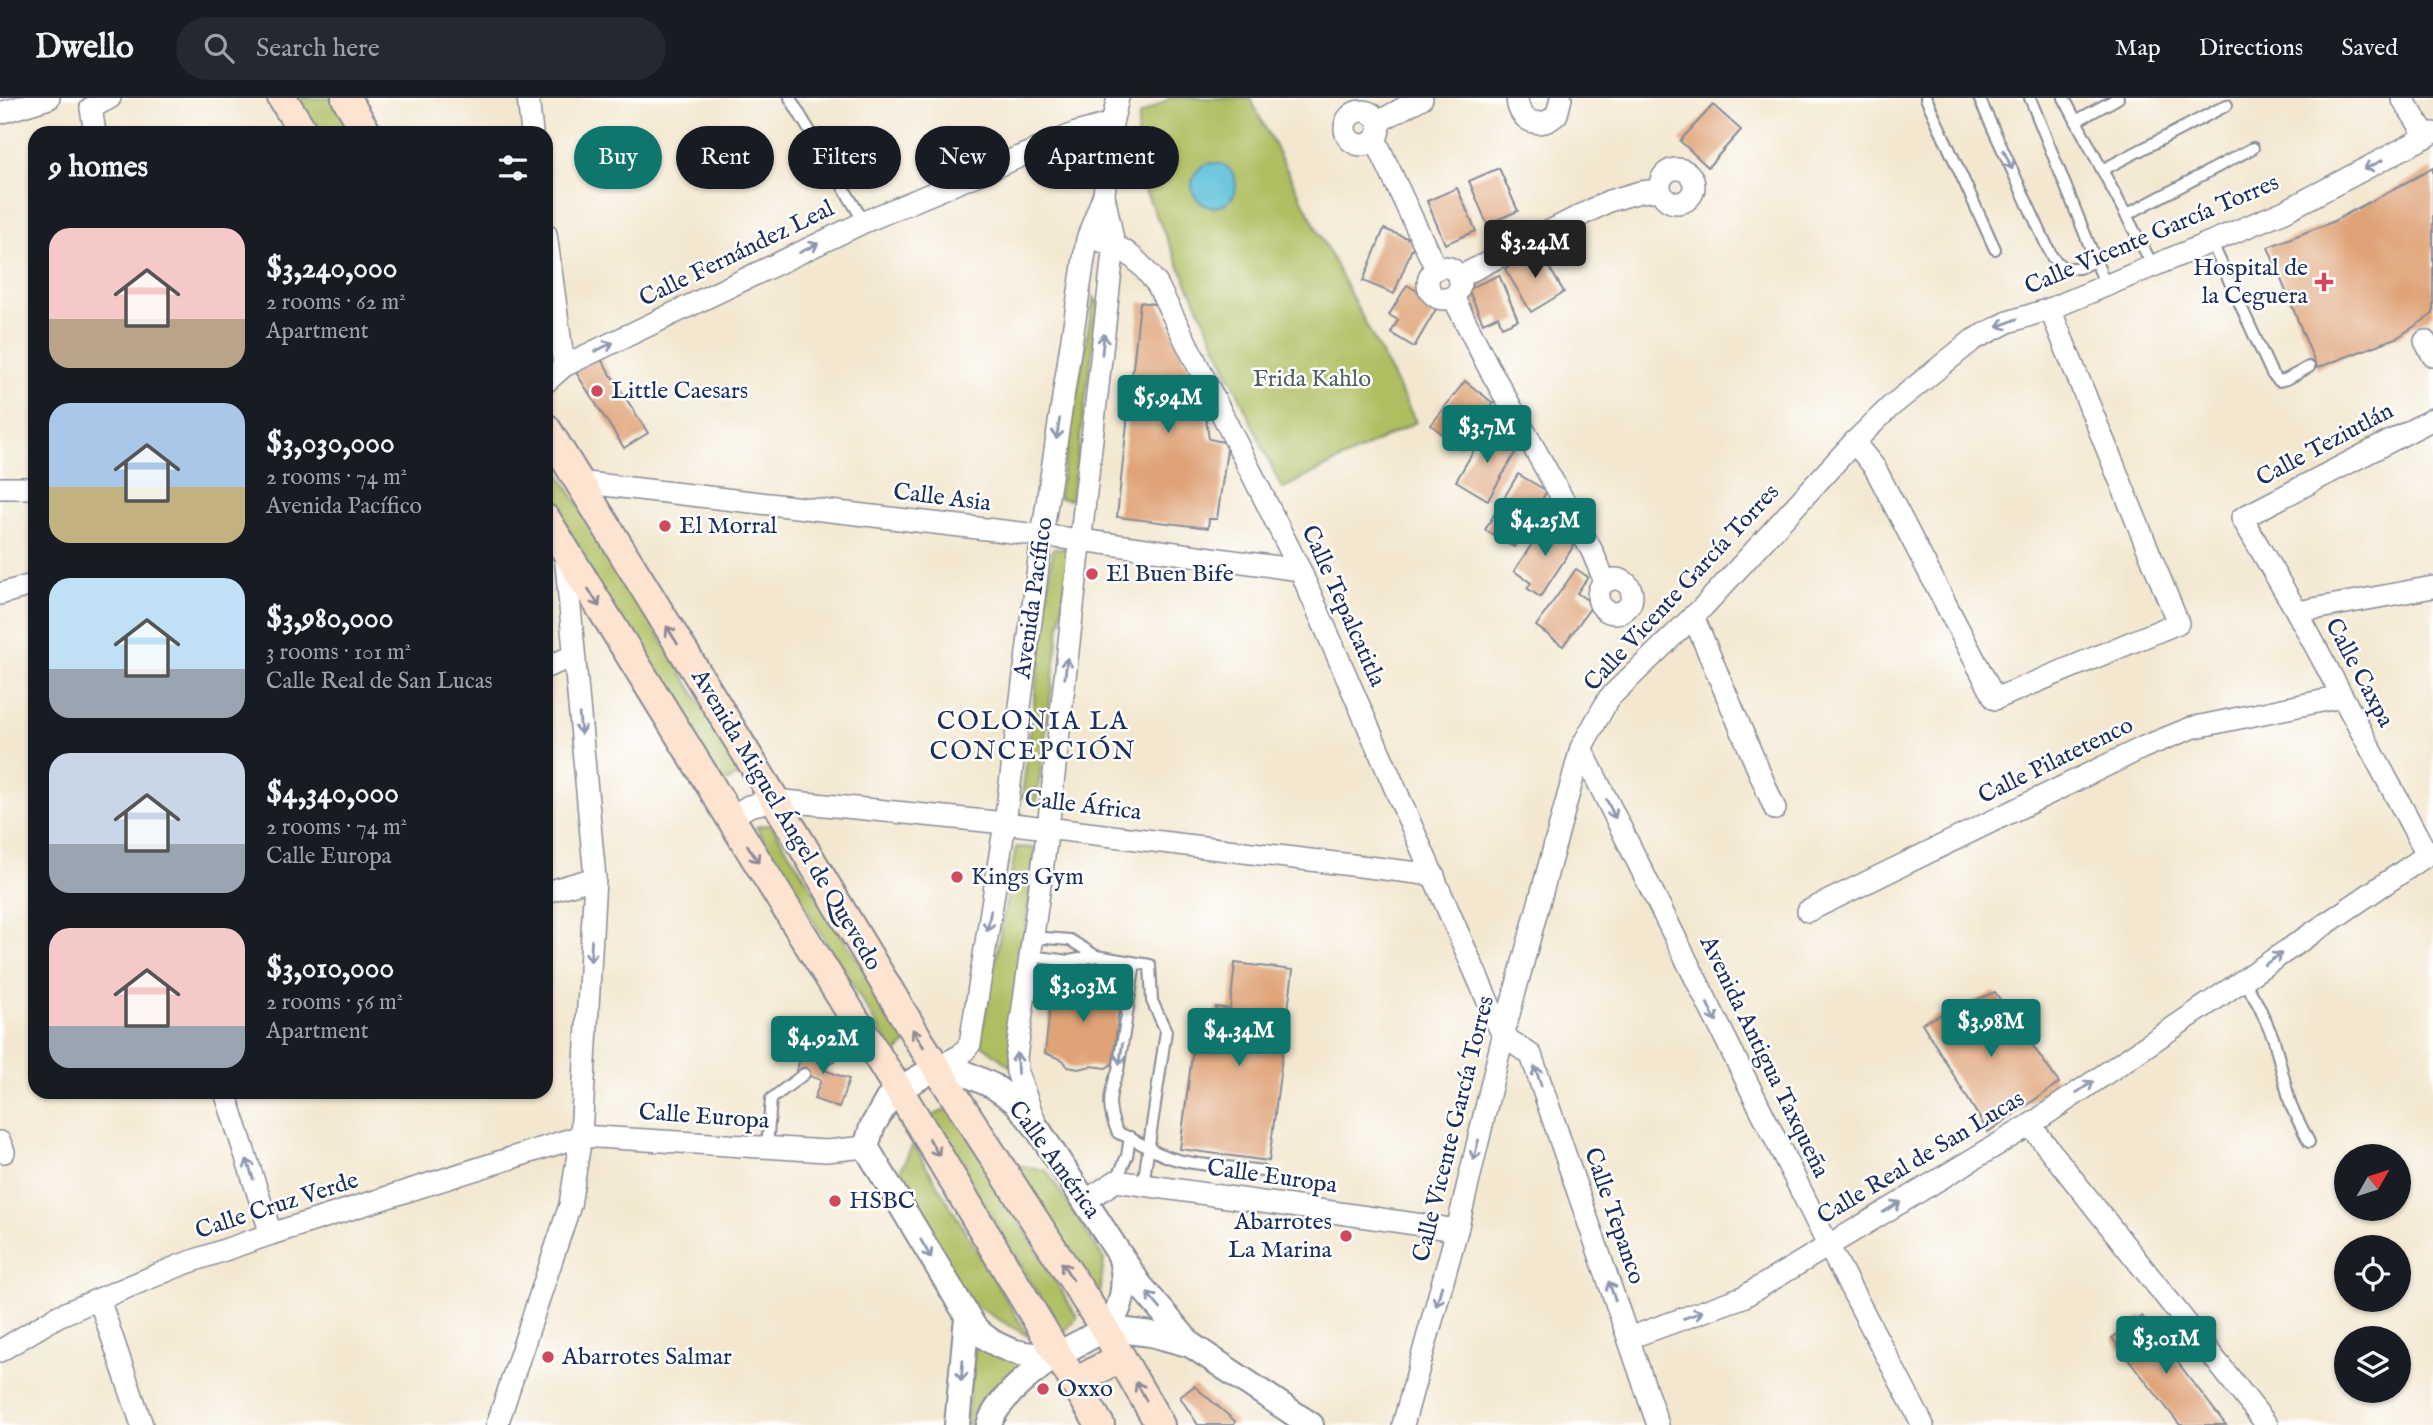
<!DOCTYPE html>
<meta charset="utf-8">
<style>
:root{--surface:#171b24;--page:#242831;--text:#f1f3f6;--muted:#9ea1a6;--line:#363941;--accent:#0f766e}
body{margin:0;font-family:"IM FELL English",serif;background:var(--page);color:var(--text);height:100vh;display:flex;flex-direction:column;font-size:26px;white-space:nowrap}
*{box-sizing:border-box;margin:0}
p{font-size:23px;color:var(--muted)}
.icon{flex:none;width:38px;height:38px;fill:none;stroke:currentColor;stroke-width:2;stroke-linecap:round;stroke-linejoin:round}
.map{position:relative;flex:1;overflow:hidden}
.drawer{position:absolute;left:28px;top:28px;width:525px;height:973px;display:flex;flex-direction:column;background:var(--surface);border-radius:21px;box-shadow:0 2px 5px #0004}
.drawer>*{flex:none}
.guide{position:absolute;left:574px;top:28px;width:665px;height:63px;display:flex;gap:14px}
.needle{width:46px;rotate:51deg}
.tools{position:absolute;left:2334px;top:1046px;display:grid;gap:14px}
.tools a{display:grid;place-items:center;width:77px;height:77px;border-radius:50%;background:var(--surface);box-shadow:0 2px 5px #0004;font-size:35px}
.price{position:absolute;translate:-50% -60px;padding:0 16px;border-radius:7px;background:var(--accent);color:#fff;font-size:23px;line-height:46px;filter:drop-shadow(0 2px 4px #0008)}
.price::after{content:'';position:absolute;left:50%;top:42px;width:21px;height:16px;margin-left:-10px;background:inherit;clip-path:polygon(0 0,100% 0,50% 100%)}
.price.active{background:#222;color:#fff}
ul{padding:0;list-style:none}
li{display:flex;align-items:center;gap:21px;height:175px;padding:0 21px}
li span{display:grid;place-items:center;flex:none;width:196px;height:140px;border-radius:21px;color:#555}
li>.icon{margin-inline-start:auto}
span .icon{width:84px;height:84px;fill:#fffc;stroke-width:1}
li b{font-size:30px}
h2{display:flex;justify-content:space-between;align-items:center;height:84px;padding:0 21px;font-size:30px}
.tag{padding:0 24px;border-radius:32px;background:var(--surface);box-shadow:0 2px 5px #0004;font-size:24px;line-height:63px}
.tag.active{background:var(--accent);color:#fff}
header{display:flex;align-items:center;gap:42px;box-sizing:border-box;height:98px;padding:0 35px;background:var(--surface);border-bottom:2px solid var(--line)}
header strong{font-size:33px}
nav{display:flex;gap:38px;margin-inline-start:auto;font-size:24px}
.search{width:490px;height:63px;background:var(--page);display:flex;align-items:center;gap:18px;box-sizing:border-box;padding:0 24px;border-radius:38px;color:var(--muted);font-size:26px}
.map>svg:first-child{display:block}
.green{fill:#afbe61;stroke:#657660;stroke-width:2}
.water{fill:#5bc0d9;stroke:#3b789c;stroke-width:2}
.building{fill:#dfa377}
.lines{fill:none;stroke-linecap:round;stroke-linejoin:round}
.service-casing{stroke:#878b96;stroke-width:14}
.minor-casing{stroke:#878b96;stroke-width:24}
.tertiary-casing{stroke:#878b96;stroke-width:28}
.secondary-casing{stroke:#878b96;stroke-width:32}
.service{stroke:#fff;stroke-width:10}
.minor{stroke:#fff;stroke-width:21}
.tertiary{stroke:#fff;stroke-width:24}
.secondary{stroke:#fde4d1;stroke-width:28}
.oneway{stroke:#8d97ae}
.oneway2{stroke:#8c8a98}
.poi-dot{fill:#d1495b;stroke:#fff;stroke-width:2.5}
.labels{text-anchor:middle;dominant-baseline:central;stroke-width:5;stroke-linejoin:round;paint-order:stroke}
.street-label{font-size:24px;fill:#1b2f5e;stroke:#fff}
.poi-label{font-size:24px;fill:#1b2f5e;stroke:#fff;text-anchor:start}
.park-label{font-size:24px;fill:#4f615f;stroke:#fff}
.neighbourhood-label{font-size:26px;letter-spacing:2px;fill:#1b2f5e;stroke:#fff}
</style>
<header>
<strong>Dwello</strong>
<div class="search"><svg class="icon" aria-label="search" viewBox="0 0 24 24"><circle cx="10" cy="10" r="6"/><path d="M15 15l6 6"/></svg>Search here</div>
<nav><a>Map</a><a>Directions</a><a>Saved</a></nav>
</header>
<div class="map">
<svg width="2433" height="1327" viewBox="0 0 2433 1327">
<rect width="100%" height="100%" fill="#fff"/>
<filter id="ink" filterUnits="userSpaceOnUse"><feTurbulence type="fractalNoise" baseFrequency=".0143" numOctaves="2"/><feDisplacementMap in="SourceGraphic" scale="14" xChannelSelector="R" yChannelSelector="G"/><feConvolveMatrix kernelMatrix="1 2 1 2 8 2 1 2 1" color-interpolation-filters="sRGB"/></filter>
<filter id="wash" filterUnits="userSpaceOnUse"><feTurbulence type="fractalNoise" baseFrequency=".00686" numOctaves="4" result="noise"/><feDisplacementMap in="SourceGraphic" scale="28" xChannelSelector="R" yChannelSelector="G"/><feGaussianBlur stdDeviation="1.57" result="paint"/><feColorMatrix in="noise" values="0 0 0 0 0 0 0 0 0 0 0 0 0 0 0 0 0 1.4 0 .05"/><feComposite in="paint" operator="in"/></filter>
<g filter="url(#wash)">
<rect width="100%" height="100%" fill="#f3e7cf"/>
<g class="green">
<path d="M297,0H334L355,35H319Z"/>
<path d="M1170,0H1250L1416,324L1282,391L1134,69L1139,18Z"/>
<path d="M1094,199L1099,208L1071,402L1058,400Z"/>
<path d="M546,354L744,676L720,686L546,402Z"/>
<path d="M1053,450L1070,451L1036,707L1022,699Z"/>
<path d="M771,726L909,942L895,957L756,729Z"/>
<path d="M1016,749L1035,750L1011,969L980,945Z"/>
<path d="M951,1009L1077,1219L1062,1237L931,1019Z"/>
<path d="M913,1046L1029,1239L969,1204L896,1082Z"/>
<path d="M1016,1067L1046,1072L1104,1161L1099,1203Z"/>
<path d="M975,1243L1026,1267L986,1302L982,1327H966Z"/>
</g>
<circle class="water" cx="1214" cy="87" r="22"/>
<g id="blocks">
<g class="building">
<path d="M1713,7L1741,32L1708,69L1680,43Z"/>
<path d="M1499,70L1518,113L1487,126L1469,83Z"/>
<path d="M2433,70V216L2398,239L2317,270L2268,149L2332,124Z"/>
<path d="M1457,90L1476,133L1445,146L1427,103Z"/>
<path d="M1384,131L1415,143L1394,196L1363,183Z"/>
<path d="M1538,151L1564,194L1531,214L1505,171Z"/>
<path d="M1499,177L1518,222L1502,229L1498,218L1483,225L1468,191Z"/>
<path d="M1407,187L1439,206L1414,249L1391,235L1398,222L1389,217Z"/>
<path d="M1140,204L1160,207L1203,301L1209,341L1228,345L1217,421H1209L1208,430L1117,419Z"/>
<path d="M599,258L648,335L624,350L575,273Z"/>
<path d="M1465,283L1493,305L1459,349L1431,327Z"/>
<path d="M1486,332L1518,350L1488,402L1456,383Z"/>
<path d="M1518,376L1547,393L1514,449L1485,432Z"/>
<path d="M1547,423L1577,443L1540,499L1527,490L1531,485L1514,473Z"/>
<path d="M1576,471L1588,479L1577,495L1593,506L1563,548L1536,528Z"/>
<path d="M1235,865L1293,872L1269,1063L1180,1051L1195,934L1213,937L1216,909L1230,911Z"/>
<path d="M1053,883L1121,890L1113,965L1106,970L1091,968L1079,971L1068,969L1063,962L1045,955Z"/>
<path d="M1995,894L2059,985L1988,1034L1922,925Z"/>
<path d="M806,945L830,954L824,972L849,981L839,1010L814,1001L821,982L796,973Z"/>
<path d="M2142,1218L2226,1327H2180L2112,1240Z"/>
<path d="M1194,1288L1235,1323L1234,1327H1198L1180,1299Z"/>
</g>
</g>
</g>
<g filter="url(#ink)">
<use href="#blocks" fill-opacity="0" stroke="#878b96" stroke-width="2"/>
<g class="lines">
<defs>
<g id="service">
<path d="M790,0L864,124"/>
<path d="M1926,0L1995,151"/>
<path d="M1979,0L2052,159L2063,170H2079L2096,162"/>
<path d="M2030,0L2106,188"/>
<path d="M2064,0L2153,168"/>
<path d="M2076,23L2118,0"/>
<path d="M2102,72L2227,7"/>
<path d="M2126,117L2253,50"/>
<path d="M2211,143L2272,276L2279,283L2287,281L2309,269"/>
<path d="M1033,839L1070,842L1096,858"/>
<path d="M1030,858L1069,863L1096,858L1150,867L1152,903L1166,933L1143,1087"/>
<path d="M1135,865L1118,973C1108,997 1107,1012 1118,1035C1136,1041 1150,1053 1168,1059C1194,1068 1234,1069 1262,1073"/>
<path d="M2243,881L2259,908L2274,942L2291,1008L2309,1044"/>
<path d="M828,960L861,936"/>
<path d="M767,1049L771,1001L804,976"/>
<path d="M1116,1083L1127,1058L1130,1039"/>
</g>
<g id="minor">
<path d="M528,0L532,35"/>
<path d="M1517,0C1518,24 1541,33 1557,16L1561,0"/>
<path d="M2402,0L2427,39"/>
<path d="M91,10L95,35"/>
<path d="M91,10L110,0"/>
<circle cx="1362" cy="30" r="17"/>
<path d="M0,15L49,0"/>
<path d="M1378,24L1422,0"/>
<path d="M1375,41L1436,171"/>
<circle cx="1677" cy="88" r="17"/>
<path d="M546,136L564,268"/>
<path d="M1101,143C1127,149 1141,166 1157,186L1300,472L1503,938"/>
<circle cx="1444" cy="185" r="16"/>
<path d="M1459,179L1609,103L1640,94L1660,92"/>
<path d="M1453,199L1489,270L1592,453L1605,484"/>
<path d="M2425,243L2433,258"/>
<path d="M546,284L564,268L864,124L1076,35L1112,25"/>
<path d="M1854,344L1875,370L1995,601L2178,525L2050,211"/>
<path d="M578,384L1081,442L1300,472"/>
<path d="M0,390H35"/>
<circle cx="1615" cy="498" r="17"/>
<path d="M0,496L35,486"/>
<path d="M2297,514L2433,489"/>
<path d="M1693,518L1775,711"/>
<path d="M546,569L574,558"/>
<path d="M1581,650L1828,1147L1923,1327"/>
<path d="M730,720L749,708L775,702L1005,725L1434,777"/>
<path d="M2427,756L2297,514L2242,420L2433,321"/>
<path d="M546,794L595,780"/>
<path d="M1808,813L2144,649L2191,630L2341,599"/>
<path d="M1503,938L1531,957L1658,1327"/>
<path d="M936,970L961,957L970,946L1005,725L1042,438L1087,141L1104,96L1112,25L1118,0"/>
<path d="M225,994L271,1136"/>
<path d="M1034,1021L1017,974L1016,959L1048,730L1114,146L1104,98"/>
<path d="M2030,1027L2267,1327"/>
<path d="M0,1044L4,1054"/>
<path d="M1085,1103L1116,1083L1457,1132"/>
<path d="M99,1201L142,1327"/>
<path d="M1629,1240L1743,1199L2030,1027L2433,753"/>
<path d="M0,1253L58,1218L181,1167L271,1136L581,1038L826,1053L866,1049"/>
<path d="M497,1327L570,1107L581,1038L595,780L565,455"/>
<path d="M1403,1327L1457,1132L1503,938L1581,650L1609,600L1704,508L1854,344L1890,309L1973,242L2008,224L2050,211L2285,113L2433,35"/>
</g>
<g id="tertiary">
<path d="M1104,1230L1151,1236L1191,1247"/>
<path d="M1057,1257C1026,1260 996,1252 974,1229L866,1049L872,1029L888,1001L899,991L936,970H954L993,988L1016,1004L1037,1030L1139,1186L1191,1247L1311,1327"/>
<path d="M957,1327L967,1219"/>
<path d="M989,1327C993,1313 1004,1302 1013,1292C1026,1279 1041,1268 1056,1258C1071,1248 1088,1242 1103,1231C1123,1216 1127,1184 1121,1161"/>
</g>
<g id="secondary">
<path d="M282,0L304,35"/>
<path d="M346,0L367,35"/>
<path d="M546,330L775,702L920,944L1104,1230L1160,1327"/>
<path d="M546,421L922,1030L1100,1327"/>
<path d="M1074,1285L1121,1259"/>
</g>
</defs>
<use href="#service" class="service-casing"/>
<use href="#minor" class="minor-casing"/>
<use href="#tertiary" class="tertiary-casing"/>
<use href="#secondary" class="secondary-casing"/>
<use href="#service" class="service"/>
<use href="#minor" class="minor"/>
<use href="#tertiary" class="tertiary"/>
<use href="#secondary" class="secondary"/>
</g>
<defs><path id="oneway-shaft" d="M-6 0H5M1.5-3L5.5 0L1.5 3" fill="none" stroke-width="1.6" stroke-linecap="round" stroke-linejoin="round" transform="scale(1.75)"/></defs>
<g class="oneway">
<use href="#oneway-shaft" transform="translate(2008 62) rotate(65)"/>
<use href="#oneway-shaft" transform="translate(2373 67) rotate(153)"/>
<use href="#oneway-shaft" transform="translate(809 150) rotate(-26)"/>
<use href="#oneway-shaft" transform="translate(2007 225) rotate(157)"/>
<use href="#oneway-shaft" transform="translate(1103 246) rotate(-84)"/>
<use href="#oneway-shaft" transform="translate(604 249) rotate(-26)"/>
<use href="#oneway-shaft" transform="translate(1058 331) rotate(99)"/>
<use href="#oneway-shaft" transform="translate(1066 570) rotate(-83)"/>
<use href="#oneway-shaft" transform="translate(580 626) rotate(85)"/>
<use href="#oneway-shaft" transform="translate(1611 711) rotate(64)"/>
<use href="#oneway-shaft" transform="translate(989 823) rotate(99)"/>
<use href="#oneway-shaft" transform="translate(591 853) rotate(93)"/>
<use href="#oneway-shaft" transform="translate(2273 861) rotate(-34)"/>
<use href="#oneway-shaft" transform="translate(1712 915) rotate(64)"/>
<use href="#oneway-shaft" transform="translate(1121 956) rotate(98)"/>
<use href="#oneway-shaft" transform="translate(1017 965) rotate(-93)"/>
<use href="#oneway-shaft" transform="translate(1538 978) rotate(-109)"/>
<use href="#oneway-shaft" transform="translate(2085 989) rotate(-34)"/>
<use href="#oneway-shaft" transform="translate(1476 1052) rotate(104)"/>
<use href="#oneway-shaft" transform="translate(250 1071) rotate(-108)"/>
<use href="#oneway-shaft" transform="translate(1892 1109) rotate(-31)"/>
<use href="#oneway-shaft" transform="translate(926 1151) rotate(60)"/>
<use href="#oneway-shaft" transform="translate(1612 1193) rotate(-109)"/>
<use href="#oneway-shaft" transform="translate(1439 1198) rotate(105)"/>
<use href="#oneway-shaft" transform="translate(1154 1203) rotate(-130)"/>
<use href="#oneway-shaft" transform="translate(1693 1217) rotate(-20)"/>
<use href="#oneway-shaft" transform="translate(962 1273) rotate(95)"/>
</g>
<g class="oneway2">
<use href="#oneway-shaft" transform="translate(594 500) rotate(58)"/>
<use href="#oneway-shaft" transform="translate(672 537) rotate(-122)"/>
<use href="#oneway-shaft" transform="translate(753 756) rotate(58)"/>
<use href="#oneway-shaft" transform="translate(918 940) rotate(-122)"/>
<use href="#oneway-shaft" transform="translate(934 1049) rotate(60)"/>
<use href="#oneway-shaft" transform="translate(1067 1173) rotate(-123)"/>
<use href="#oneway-shaft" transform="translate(1141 1293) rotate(-119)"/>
</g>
</g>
<g class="poi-dot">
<path d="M2320.5 173.5h7v7h7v7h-7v7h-7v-7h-7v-7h7z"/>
<circle cx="597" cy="293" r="7"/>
<circle cx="665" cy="428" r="7"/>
<circle cx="1092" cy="476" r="7"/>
<circle cx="957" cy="779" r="7"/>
<circle cx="835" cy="1103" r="7"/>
<circle cx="1346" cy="1138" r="7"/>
<circle cx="548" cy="1259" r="7"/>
<circle cx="1043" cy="1291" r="7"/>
</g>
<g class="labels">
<g class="street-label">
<text transform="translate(2152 137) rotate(-23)">Calle Vicente García Torres</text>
<text transform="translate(737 156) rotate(-26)">Calle Fernández Leal</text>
<text transform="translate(2325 347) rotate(-28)">Calle Teziutlán</text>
<text transform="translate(942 400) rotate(7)">Calle Asia</text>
<text transform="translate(1682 490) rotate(-47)">Calle Vicente García Torres</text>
<text transform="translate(1034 500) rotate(-82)">Avenida Pacífico</text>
<text transform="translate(1343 508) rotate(66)">Calle Tepalcatitla</text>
<text transform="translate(2359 575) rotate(62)">Calle Caxpa</text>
<text transform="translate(2056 663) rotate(-26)">Calle Pilatetenco</text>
<text transform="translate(1083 708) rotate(7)">Calle África</text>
<text transform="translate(786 722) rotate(59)">Avenida Miguel Ángel de Quevedo</text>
<text transform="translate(1764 959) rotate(64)">Avenida Antigua Taxqueña</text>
<text transform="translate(704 1019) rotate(4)">Calle Europa</text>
<text transform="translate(1454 1031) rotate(-76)">Calle Vicente García Torres</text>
<text transform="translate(1921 1060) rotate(-31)">Calle Real de San Lucas</text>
<text transform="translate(1054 1062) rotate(54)">Calle América</text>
<text transform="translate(1272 1079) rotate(8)">Calle Europa</text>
<text transform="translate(277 1108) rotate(-18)">Calle Cruz Verde</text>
<text transform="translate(1614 1118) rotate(71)">Calle Tepanco</text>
</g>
<g class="poi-label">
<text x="2308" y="170" text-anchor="end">Hospital de<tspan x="2308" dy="28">la Ceguera</tspan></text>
<text x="611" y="293">Little Caesars</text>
<text x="679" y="428">El Morral</text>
<text x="1106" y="476">El Buen Bife</text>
<text x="971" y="779">Kings Gym</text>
<text x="849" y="1103">HSBC</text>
<text x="1332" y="1124" text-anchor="end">Abarrotes<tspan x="1332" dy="28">La Marina</tspan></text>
<text x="562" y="1259">Abarrotes Salmar</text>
<text x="1057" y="1291">Oxxo</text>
</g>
<g class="park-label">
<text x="1312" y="281">Frida Kahlo</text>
</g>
<g class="neighbourhood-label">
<text x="1033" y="623">COLONIA LA<tspan x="1033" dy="30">CONCEPCIÓN</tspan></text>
</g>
</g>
</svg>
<div class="tools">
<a><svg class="needle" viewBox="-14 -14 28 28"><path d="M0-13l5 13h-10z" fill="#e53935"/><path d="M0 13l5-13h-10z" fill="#9ea1a6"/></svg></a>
<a><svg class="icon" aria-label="locate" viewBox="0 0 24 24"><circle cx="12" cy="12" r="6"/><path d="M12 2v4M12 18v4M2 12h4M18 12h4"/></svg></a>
<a><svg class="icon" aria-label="layers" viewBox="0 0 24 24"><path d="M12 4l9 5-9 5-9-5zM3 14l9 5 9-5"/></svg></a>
</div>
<b class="price active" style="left:1535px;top:182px">$3.24M</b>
<b class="price" style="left:1168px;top:337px">$5.94M</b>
<b class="price" style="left:1487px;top:367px">$3.7M</b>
<b class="price" style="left:1545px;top:460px">$4.25M</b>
<b class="price" style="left:1083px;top:926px">$3.03M</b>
<b class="price" style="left:1991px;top:961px">$3.98M</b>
<b class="price" style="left:1239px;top:970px">$4.34M</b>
<b class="price" style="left:823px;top:978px">$4.92M</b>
<b class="price" style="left:2166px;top:1278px">$3.01M</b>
<div class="guide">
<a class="tag active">Buy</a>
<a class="tag">Rent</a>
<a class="tag">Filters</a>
<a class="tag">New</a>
<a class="tag">Apartment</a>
</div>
<section class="drawer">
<h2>9 homes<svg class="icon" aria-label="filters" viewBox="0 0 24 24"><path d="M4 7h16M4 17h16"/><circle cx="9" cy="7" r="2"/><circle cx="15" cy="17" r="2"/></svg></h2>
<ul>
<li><span style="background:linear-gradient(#f6c9c9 65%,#b9a48a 0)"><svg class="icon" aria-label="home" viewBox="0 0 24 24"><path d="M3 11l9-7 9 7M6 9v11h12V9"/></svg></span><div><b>$3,240,000</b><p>2 rooms · 62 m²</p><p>Apartment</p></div></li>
<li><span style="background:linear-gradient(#a9c7e8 60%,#c2b280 0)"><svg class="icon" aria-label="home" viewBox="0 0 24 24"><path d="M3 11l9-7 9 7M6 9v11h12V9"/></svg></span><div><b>$3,030,000</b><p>2 rooms · 74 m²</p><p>Avenida Pacífico</p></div></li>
<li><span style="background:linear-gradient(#bfe0f5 65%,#9aa5b1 0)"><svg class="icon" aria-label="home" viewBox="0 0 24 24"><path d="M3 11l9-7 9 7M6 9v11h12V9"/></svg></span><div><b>$3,980,000</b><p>3 rooms · 101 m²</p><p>Calle Real de San Lucas</p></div></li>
<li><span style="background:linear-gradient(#c9d6e8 65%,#9aa5b1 0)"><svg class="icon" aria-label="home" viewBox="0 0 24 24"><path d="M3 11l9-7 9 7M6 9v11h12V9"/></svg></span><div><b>$4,340,000</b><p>2 rooms · 74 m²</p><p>Calle Europa</p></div></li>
<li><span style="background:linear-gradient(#f6c9c9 70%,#9aa5b1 0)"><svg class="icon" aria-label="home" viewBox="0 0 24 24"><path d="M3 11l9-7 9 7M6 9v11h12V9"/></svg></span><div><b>$3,010,000</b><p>2 rooms · 56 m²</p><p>Apartment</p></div></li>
</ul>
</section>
</div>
